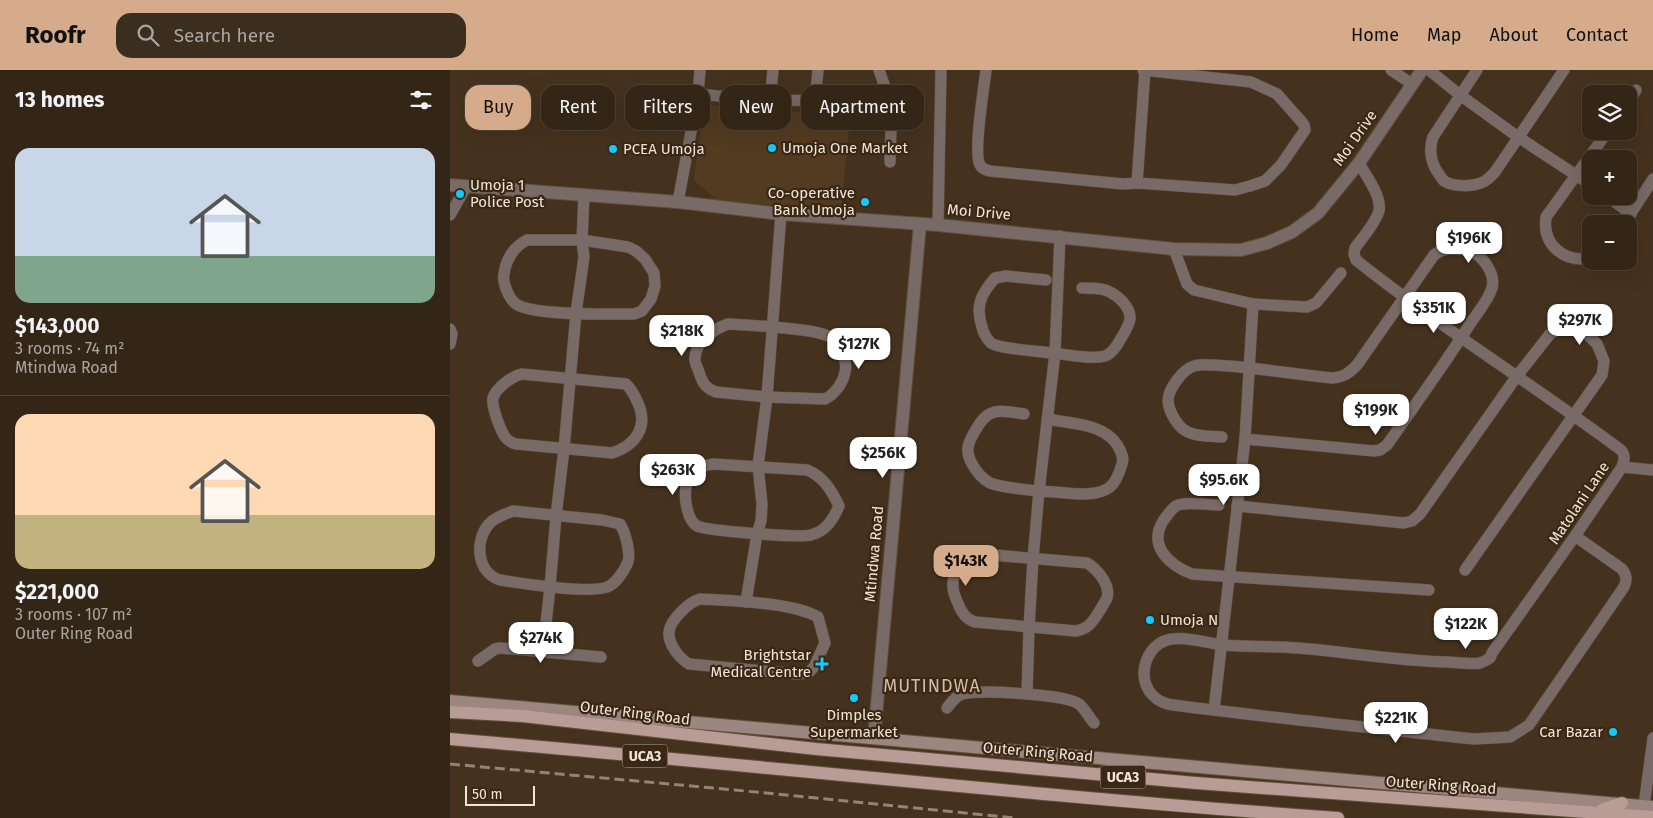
<!DOCTYPE html>
<meta charset="utf-8">
<style>
:root{--surface:#342616;--page:#3c2e1f;--text:#f1f3f6;--muted:#a9a5a1;--line:#4e4335;--accent:#d6ab8b}
body{margin:0;font-family:"Fira Sans",sans-serif;background:var(--page);color:var(--text);height:100vh;display:flex;flex-direction:column;font-size:19px;white-space:nowrap}
*{box-sizing:border-box;margin:0}
p{font-size:16px;color:var(--muted)}
.icon{flex:none;width:28px;height:28px;fill:none;stroke:currentColor;stroke-width:2;stroke-linecap:round;stroke-linejoin:round}
.map{position:relative;flex:1;overflow:hidden}
.side{display:flex;flex-direction:column;background:var(--surface);width:450px}
.side>*{flex:none}
.banner{position:absolute;left:15px;top:15px;width:475px;height:45px;display:flex;gap:10px}
.tools{position:absolute;left:1132px;top:15px;display:grid;gap:10px}
.tools a{display:grid;place-items:center;width:55px;height:55px;border-radius:10px;background:var(--surface);box-shadow:0 5px 20px #0002,0 0 0 1px var(--line);font-size:25px}
.scale{position:absolute;left:15px;bottom:12px;width:70px;box-sizing:border-box;padding-left:5px;border:2px solid #f1e5d9;border-top:0;font-size:14px;line-height:18px;white-space:nowrap;color:#f1e5d9;-webkit-text-stroke:4px #3a2815;paint-order:stroke}
.price{position:absolute;translate:-50% -42px;padding:0 11px;border-radius:10px;background:#fff;color:#222;font-size:16px;line-height:32px;filter:drop-shadow(0 1px 2px #0008)}
.price::after{content:'';position:absolute;left:50%;top:30px;width:15px;height:11px;margin-left:-8px;background:inherit;clip-path:polygon(0 0,100% 0,50% 100%)}
.price.on{background:var(--accent);color:#111}
ul{padding:0;list-style:none}
li{display:grid;align-content:center;gap:10px;height:265px;padding:0 15px}
li+li{border-top:1px solid var(--line)}
li span{display:grid;place-items:center;height:155px;border-radius:15px;color:#555}
li>.icon{margin-inline-start:auto}
span .icon{width:90px;height:90px;fill:#fffc;stroke-width:1}
li b{font-size:21px}
h2{display:flex;justify-content:space-between;align-items:center;height:60px;padding:0 15px;font-size:21px}
.chip{padding:0 18px;border-radius:15px;background:var(--surface);box-shadow:0 5px 20px #0002,0 0 0 1px var(--line);font-size:18px;line-height:45px}
.chip.on{background:var(--accent);color:#111}
header{display:flex;align-items:center;gap:30px;box-sizing:border-box;height:70px;padding:0 25px;background:var(--accent);color:#111}
header strong{font-size:24px}
nav{display:flex;gap:28px;margin-inline-start:auto;font-size:18px}
.search{width:350px;height:45px;background:var(--page);display:flex;align-items:center;gap:12px;box-sizing:border-box;padding:0 18px;border-radius:15px;color:var(--muted);font-size:19px}
main{display:flex;flex:1;min-height:0}
.map>svg:first-child{display:block}
.built{fill:#533b21}
.lines{fill:none;stroke-linecap:round;stroke-linejoin:round}
.minor-casing{stroke:#614f3c;stroke-width:12}
.tertiary-casing{stroke:#614f3c;stroke-width:14}
.secondary-casing{stroke:#614f3c;stroke-width:14}
.primary-casing{stroke:#614f3c;stroke-width:14}
.minor{stroke:#786a66;stroke-width:11}
.tertiary{stroke:#786a66;stroke-width:12}
.secondary{stroke:#9c8680;stroke-width:12}
.primary{stroke:#b89c95;stroke-width:12}
.rail{stroke:#948474;stroke-width:3;stroke-dasharray:10 5;stroke-linecap:butt}
.poi-dot{fill:#12cafb;stroke:#3a2815;stroke-width:2}
.labels{text-anchor:middle;dominant-baseline:central;stroke-width:4.5;stroke-linejoin:round;paint-order:stroke}
.shield{fill:#3a2815;stroke:#baac9e;stroke-width:1}
.shield-label{font-size:14px;font-weight:bold;fill:#f1e5d9}
.street-label{font-size:15px;fill:#f1e5d9;stroke:#3a2815}
.poi-label{font-size:15px;fill:#f1e5d9;stroke:#3a2815;text-anchor:start}
.quarter-label{font-size:18px;letter-spacing:1px;fill:#d4bca5;stroke:#3a2815}
</style>
<header>
<strong>Roofr</strong>
<div class="search"><svg class="icon" aria-label="search" viewBox="0 0 24 24"><circle cx="10" cy="10" r="6"/><path d="M15 15l6 6"/></svg>Search here</div>
<nav><a>Home</a><a>Map</a><a>About</a><a>Contact</a></nav>
</header>
<main>
<section class="side">
<h2>13 homes<svg class="icon" aria-label="filters" viewBox="0 0 24 24"><path d="M4 7h16M4 17h16"/><circle cx="9" cy="7" r="2"/><circle cx="15" cy="17" r="2"/></svg></h2>
<ul>
<li><span style="background:linear-gradient(#c9d6e8 70%,#7fa58c 0)"><svg class="icon" aria-label="home" viewBox="0 0 24 24"><path d="M3 11l9-7 9 7M6 9v11h12V9"/></svg></span><div><b>$143,000</b><p>3 rooms · 74 m²</p><p>Mtindwa Road</p></div></li>
<li><span style="background:linear-gradient(#ffd9b3 65%,#c2b280 0)"><svg class="icon" aria-label="home" viewBox="0 0 24 24"><path d="M3 11l9-7 9 7M6 9v11h12V9"/></svg></span><div><b>$221,000</b><p>3 rooms · 107 m²</p><p>Outer Ring Road</p></div></li>
</ul>
</section>
<div class="map">
<svg width="1203" height="748" viewBox="0 0 1203 748">
<rect width="100%" height="100%" fill="#45321e"/>
<path class="built" d="M254,35L400,46L391,140L268,131L244,110Z"/>
<g class="lines">
<defs>
<g id="minor">
<path d="M429,0L439,29L441,59L440,92"/>
<path d="M536,0C534,17 523,84 530,95C532,99 536,100 540,101L673,114L687,113L785,120L800,116L815,111L831,95L855,60L854,55L850,50L827,24L801,12L693,0"/>
<path d="M941,0L962,14"/>
<path d="M979,0L1010,25L1068,67L1141,115"/>
<path d="M1027,0L983,67C979,78 980,87 985,98C988,102 990,107 994,111C1003,117 1023,117 1033,112C1038,110 1041,106 1045,102L1114,0"/>
<path d="M248,24L320,31L365,30L368,0"/>
<path d="M320,31L323,0"/>
<path d="M1179,31L1186,20"/>
<path d="M909,93C916,106 932,126 929,141C925,154 913,167 905,178L904,184L906,190C991,258 1084,315 1171,380C1176,386 1174,390 1172,397L1125,466L1042,583L1040,588C1037,590 1033,592 1030,593C1019,595 1006,592 996,592C946,591 898,582 849,578C823,576 798,577 773,575C752,573 721,560 704,578C685,600 694,631 723,635C823,648 924,658 1024,669L1060,667L1079,655L1174,517C1177,510 1177,506 1172,499L1125,466"/>
<path d="M687,113L695,0"/>
<path d="M1157,126L1181,144"/>
<path d="M228,132L248,24L250,0"/>
<path d="M0,145L16,117"/>
<path d="M1174,154L1203,109"/>
<path d="M488,155L491,0"/>
<path d="M610,166L605,283L589,421L583,489L579,558L577,624C589,625 619,627 629,634C635,639 639,647 644,653"/>
<path d="M77,170H132L178,177L186,181L195,189L204,203L205,216L201,229L192,241L184,244C162,244 83,246 66,234C59,229 52,212 54,204C56,189 64,177 77,170Z"/>
<path d="M724,179L737,214L744,220L803,234L857,237L866,233L891,203"/>
<path d="M1141,188C1114,193 1092,175 1096,147L1158,61"/>
<path d="M596,210L556,206L545,208C531,224 525,236 532,257C533,262 537,269 541,273C549,279 589,281 601,283C616,284 641,290 655,286C661,284 667,276 670,270C680,254 686,245 671,230C666,225 661,222 655,220C648,218 639,218 632,218"/>
<path d="M278,254C303,255 327,257 352,260C360,261 370,262 378,266C390,272 398,290 395,302C393,313 385,324 375,329L317,327L266,322C255,318 252,312 249,302C248,298 245,294 245,290C244,272 264,259 278,254Z"/>
<path d="M0,259L2,264L0,274"/>
<path d="M72,304L176,314C181,319 184,324 187,331C199,355 187,375 162,383L66,374C63,373 59,372 56,368C51,362 41,336 43,328C46,318 62,306 72,304Z"/>
<path d="M574,344C553,341 540,336 528,356C518,372 513,381 524,397C528,404 533,409 540,413C553,418 589,421 604,422C620,423 646,428 660,417C666,412 670,401 672,394C674,388 672,385 670,380C658,353 622,354 597,349"/>
<path d="M772,367C762,366 748,367 738,362C728,358 719,342 718,331C718,319 733,299 744,296C755,293 768,296 779,296C813,299 847,304 882,308C894,307 898,304 907,295L984,185C994,177 1004,179 1016,180C1031,182 1046,203 1042,218C1038,231 1027,243 1020,254C994,295 965,335 937,375L930,380L924,381L795,369"/>
<path d="M263,394L357,400C373,406 382,421 389,436C383,450 376,461 361,465C349,468 258,461 247,456C237,450 234,428 236,417C238,410 243,403 249,398C252,396 258,395 263,394Z"/>
<path d="M1172,397L1203,400"/>
<path d="M769,435C759,435 734,431 726,436C721,439 717,446 713,451C698,476 719,495 742,504L979,520"/>
<path d="M787,436L954,453L962,451L970,444L1067,306L1100,264L1111,258L1124,259L1137,264L1147,274L1154,291L1152,305L1015,500"/>
<path d="M63,441L152,450L170,454C175,462 182,485 177,494C174,501 167,511 161,515C147,526 70,513 50,510C27,503 24,471 39,454C45,447 55,444 63,441Z"/>
<path d="M531,484L637,493C647,499 661,515 657,528C654,534 650,540 647,545C641,554 637,559 626,561L525,552C516,549 513,544 509,536C507,530 503,524 503,517C501,502 517,487 531,484Z"/>
<path d="M250,529C281,531 342,532 368,547L375,573L364,597L358,603L347,604L239,594C229,588 218,574 219,562C220,550 239,532 250,529Z"/>
<path d="M296,532L307,464L311,451L312,434L308,396L317,327L331,144"/>
<path d="M93,581L100,517L106,446L114,379L126,243L134,187L132,170L134,126"/>
<path d="M28,591L45,579L50,578L151,587"/>
<path d="M497,638C500,634 504,629 508,626C520,619 562,623 577,624"/>
<path d="M764,640L795,369L803,234"/>
<path d="M1194,736L1203,668"/>
</g>
<g id="tertiary">
<path d="M0,115L228,132L331,144L488,155L724,179L791,180L817,173L842,162L868,143L909,93L972,0"/>
<path d="M424,668L470,154"/>
</g>
<path id="secondary" d="M0,631L1203,737"/>
<g id="primary">
<path d="M0,642L72,646L366,679L746,713L1203,747"/>
<path d="M0,669C296,694 592,727 888,748"/>
<path d="M1152,740L1172,733"/>
</g>
</defs>
<use href="#minor" class="minor-casing"/>
<use href="#tertiary" class="tertiary-casing"/>
<use href="#secondary" class="secondary-casing"/>
<use href="#primary" class="primary-casing"/>
<use href="#minor" class="minor"/>
<use href="#tertiary" class="tertiary"/>
<use href="#secondary" class="secondary"/>
<use href="#primary" class="primary"/>
<path class="rail" d="M0,694L285,720L566,748"/>
</g>
<g class="poi-dot">
<circle cx="322" cy="78" r="5"/>
<circle cx="163" cy="79" r="5"/>
<circle cx="10" cy="124" r="5"/>
<circle cx="415" cy="132" r="5"/>
<circle cx="700" cy="550" r="5"/>
<path d="M369.5 586.5h5v5h5v5h-5v5h-5v-5h-5v-5h5z"/>
<circle cx="404" cy="628" r="5"/>
<circle cx="1163" cy="662" r="5"/>
</g>
<g class="labels">
<g class="shield">
<rect x="172.5" y="674.5" width="45" height="23" rx="4"/>
<rect x="650.5" y="695.5" width="45" height="23" rx="4"/>
</g>
<g class="shield-label">
<text x="195" y="686">UCA3</text>
<text x="673" y="707">UCA3</text>
</g>
<g class="street-label">
<text transform="translate(905 68) rotate(-55)">Moi Drive</text>
<text transform="translate(529 142) rotate(5)">Moi Drive</text>
<text transform="translate(1129 433) rotate(-56)">Matolani Lane</text>
<text transform="translate(424 484) rotate(-85)">Mtindwa Road</text>
<text transform="translate(185 643) rotate(7)">Outer Ring Road</text>
<text transform="translate(588 682) rotate(5)">Outer Ring Road</text>
<text transform="translate(991 715) rotate(4)">Outer Ring Road</text>
</g>
<g class="poi-label">
<text x="332" y="78">Umoja One Market</text>
<text x="173" y="79">PCEA Umoja</text>
<text x="20" y="115">Umoja 1<tspan x="20" dy="17">Police Post</tspan></text>
<text x="405" y="123" text-anchor="end">Co-operative<tspan x="405" dy="17">Bank Umoja</tspan></text>
<text x="710" y="550">Umoja N</text>
<text x="361" y="585" text-anchor="end">Brightstar<tspan x="361" dy="17">Medical Centre</tspan></text>
<text x="404" y="645" text-anchor="middle">Dimples<tspan x="404" dy="17">Supermarket</tspan></text>
<text x="1153" y="662" text-anchor="end">Car Bazar</text>
</g>
<g class="quarter-label">
<text x="482" y="616">MUTINDWA</text>
</g>
</g>
</svg>
<div class="tools">
<a><svg class="icon" aria-label="layers" viewBox="0 0 24 24"><path d="M12 4l9 5-9 5-9-5zM3 14l9 5 9-5"/></svg></a>
<a>+</a>
<a>−</a>
</div>
<div class="scale">50 m</div>
<b class="price" style="left:1019px;top:194px">$196K</b>
<b class="price" style="left:984px;top:264px">$351K</b>
<b class="price" style="left:1130px;top:276px">$297K</b>
<b class="price" style="left:232px;top:287px">$218K</b>
<b class="price" style="left:409px;top:300px">$127K</b>
<b class="price" style="left:926px;top:366px">$199K</b>
<b class="price" style="left:433px;top:409px">$256K</b>
<b class="price" style="left:223px;top:426px">$263K</b>
<b class="price" style="left:774px;top:436px">$95.6K</b>
<b class="price on" style="left:516px;top:517px">$143K</b>
<b class="price" style="left:1016px;top:580px">$122K</b>
<b class="price" style="left:91px;top:594px">$274K</b>
<b class="price" style="left:946px;top:674px">$221K</b>
<div class="banner">
<a class="chip on">Buy</a>
<a class="chip">Rent</a>
<a class="chip">Filters</a>
<a class="chip">New</a>
<a class="chip">Apartment</a>
</div>
</div>
</main>
